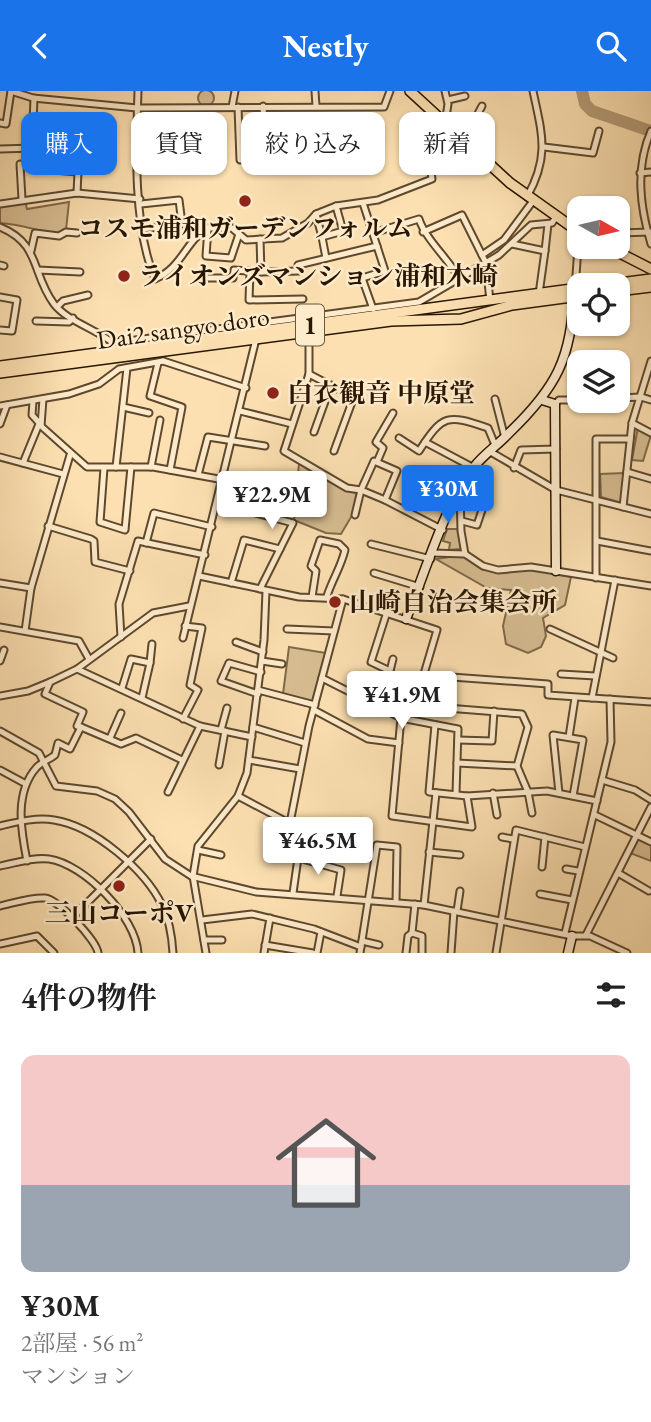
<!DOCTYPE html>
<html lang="ja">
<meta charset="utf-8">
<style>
:root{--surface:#fff;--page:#f6f6f6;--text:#222;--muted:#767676;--accent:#1a73e8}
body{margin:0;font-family:"EB Garamond","Noto Serif JP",serif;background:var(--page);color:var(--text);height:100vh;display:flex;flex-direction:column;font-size:26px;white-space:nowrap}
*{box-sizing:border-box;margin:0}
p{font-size:23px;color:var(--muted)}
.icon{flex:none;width:38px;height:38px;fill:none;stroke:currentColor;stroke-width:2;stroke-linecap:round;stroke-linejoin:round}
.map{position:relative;height:862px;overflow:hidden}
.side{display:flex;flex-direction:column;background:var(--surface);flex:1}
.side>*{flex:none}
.hud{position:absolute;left:21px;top:21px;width:609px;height:63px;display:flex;gap:14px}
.needle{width:46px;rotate:98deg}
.controls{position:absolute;left:567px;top:105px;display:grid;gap:14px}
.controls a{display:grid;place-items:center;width:63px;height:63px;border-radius:14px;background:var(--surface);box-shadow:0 2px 5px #0004;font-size:35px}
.price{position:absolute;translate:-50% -60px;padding:0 16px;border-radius:7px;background:#fff;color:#222;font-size:23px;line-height:46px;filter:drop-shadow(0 2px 4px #0008)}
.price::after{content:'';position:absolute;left:50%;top:42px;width:21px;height:16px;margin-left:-10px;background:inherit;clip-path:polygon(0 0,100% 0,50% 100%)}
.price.active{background:var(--accent);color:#fff}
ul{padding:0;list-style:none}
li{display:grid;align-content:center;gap:14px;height:371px;padding:0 21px}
li span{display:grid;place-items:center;height:217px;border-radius:14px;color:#555}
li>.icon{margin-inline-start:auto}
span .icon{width:126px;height:126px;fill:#fffc;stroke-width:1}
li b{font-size:30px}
h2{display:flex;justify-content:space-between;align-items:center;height:84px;padding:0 21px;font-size:30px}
.pill{padding:0 24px;border-radius:14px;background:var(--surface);box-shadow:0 2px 5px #0004;font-size:24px;line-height:63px}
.pill.active{background:var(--accent);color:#fff}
header{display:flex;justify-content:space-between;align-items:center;height:91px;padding:0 21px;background:var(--accent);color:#fff;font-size:32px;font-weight:700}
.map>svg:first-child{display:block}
.green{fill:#d8be93;stroke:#806a4a;stroke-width:2}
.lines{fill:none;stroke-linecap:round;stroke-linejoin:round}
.river{stroke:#b49b75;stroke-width:12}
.street-casing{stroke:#5e482d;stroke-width:9}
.secondary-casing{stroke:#291601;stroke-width:11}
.primary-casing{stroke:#291601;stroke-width:12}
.street{stroke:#fdebcc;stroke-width:5}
.secondary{stroke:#fdebcc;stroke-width:8}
.primary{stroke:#fce0b1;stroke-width:9}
.poi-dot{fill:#8f2418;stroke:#fdebcc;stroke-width:2.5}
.labels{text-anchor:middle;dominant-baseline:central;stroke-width:5;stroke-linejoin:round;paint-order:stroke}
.shield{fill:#fdebcc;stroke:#69563e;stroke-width:2}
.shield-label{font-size:24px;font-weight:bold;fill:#291601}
.poi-label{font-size:26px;font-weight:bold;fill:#291601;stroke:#fdebcc;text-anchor:start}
.street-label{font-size:26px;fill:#291601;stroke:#fdebcc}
</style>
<header><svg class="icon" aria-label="back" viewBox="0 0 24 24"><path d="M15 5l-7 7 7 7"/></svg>Nestly<svg class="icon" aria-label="search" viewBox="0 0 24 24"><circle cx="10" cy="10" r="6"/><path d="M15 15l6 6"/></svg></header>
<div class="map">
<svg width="651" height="862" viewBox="0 0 651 862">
<rect width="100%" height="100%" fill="#fce0b1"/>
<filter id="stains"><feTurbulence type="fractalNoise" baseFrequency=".00286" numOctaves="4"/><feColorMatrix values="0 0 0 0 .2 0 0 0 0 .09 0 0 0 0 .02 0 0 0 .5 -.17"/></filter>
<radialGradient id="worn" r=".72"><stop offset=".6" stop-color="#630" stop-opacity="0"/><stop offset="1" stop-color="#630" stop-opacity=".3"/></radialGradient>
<g class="green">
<circle cx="206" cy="7" r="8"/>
<path d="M25,110L27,118L69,111L66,139L60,144C39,140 20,133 0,132V115Z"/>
<path d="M638,336L651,344L643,370L632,369Z"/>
<path d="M299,372L356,402L357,416L341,443L326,442L294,429Z"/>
<path d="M624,382L622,412L601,406L600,383Z"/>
<path d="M447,438H459L461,458L449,459L450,452L443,450Z"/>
<path d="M463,464L483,479L532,478L571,486L565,514L543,527L546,545L541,556L528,562L506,553L503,535L511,499L487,497L436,468Z"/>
<path d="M289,556L326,562L312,611L283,603Z"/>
<path d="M637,748L651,753V770L630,762Z"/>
</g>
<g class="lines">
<path class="river" d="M582,0L585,13L592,20L651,40"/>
<defs>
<g id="street">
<path d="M11,0L33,7L137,17L384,16L390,0"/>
<path d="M138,0C136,57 133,136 155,188C183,176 185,150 208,137H232L246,149L282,147L308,132L316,123L336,115L378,109L432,88L429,67L457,44"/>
<path d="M315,0L316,15"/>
<path d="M448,9L465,5"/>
<path d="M232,16L235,0"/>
<path d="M238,16L240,69L266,67L263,15"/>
<path d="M0,32L6,33L11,0"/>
<path d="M33,32L34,7"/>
<path d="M445,33L448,13L445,0"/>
<path d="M651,40C635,77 640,116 651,153"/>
<path d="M464,49L482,15"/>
<path d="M544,56L593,62L599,40"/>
<path d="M0,58L34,57"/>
<path d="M20,73L22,108"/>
<path d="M53,79L78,81L77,102"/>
<path d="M640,82L651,81"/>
<path d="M527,106C550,65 542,43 533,0"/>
<path d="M363,112L385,180L362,187L373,218"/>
<path d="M0,113L77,102L140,108"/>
<path d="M141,113L179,109L182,133L142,138"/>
<path d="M316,123L322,146"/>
<path d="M0,136C41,153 31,182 54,213C67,230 96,238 113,252L419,211L499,164L531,134L552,132L556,126"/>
<path d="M208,137L206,165L231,167L239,143"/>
<path d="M423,141L462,124L486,172L490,210"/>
<path d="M373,142L419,128C425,147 447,167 458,185"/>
<path d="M618,142L651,141"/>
<path d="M512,153L545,160L539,203"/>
<path d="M31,160L35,142L59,145L66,141L77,142"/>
<path d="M545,160L548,133"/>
<path d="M482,164L504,149L533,110"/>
<path d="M326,167L322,146L343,140L336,115"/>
<path d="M0,174L4,175"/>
<path d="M298,174L377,155"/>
<path d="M38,179L80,181"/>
<path d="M250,180L249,209L303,208"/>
<path d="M261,181L299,180"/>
<path d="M203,187H233L234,179L261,181L260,148"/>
<path d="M575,198L579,143"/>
<path d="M0,206L17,209L12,240L0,239"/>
<path d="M57,216L63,210L88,204"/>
<path d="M36,230L69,231L73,227"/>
<path d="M309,241V283L284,360L347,397L361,399L385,409L443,439"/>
<path d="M163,270L246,297"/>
<path d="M158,272L150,305L182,316L170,379"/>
<path d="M309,283L351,305L352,311L334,360"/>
<path d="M618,307L641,306L651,309"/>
<path d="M43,308L41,335L87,376H153L224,389"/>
<path d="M495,308L505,347"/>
<path d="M33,310L32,324L41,334"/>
<path d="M555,313L559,309H579"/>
<path d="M0,315L69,303L99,293L119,278L163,270"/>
<path d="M123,316L149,322"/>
<path d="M240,320L292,333"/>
<path d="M632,332L651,342"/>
<path d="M0,333L7,314"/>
<path d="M314,341L331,294"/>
<path d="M399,347L419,360C443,323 447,323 488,337L495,354"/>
<path d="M425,351L474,377"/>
<path d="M489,360L556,399L651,423"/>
<path d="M0,366L63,383"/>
<path d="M377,371L383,357L376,351L393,322"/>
<path d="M23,372L39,333"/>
<path d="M116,376L127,277"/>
<path d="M151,376L160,329"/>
<path d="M104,377L100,431L125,439L131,376"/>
<path d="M514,377L521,359L556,358"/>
<path d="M627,381L651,388"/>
<path d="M198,384L208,346L265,355"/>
<path d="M460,399L461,440L465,463"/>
<path d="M218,412L293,432L260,498"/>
<path d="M623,416L632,332L651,270"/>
<path d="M355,424L361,399L374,370L397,380L385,409"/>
<path d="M462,430L477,434L484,413L462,405"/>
<path d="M48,435L91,448L94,450L95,471L130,480"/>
<path d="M597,450L651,460"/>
<path d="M146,452L154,422L212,436"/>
<path d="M371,453L431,468"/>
<path d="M433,462L465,463L483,475L498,479L531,476L651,495"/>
<path d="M374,482L420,496"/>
<path d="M199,485L299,506L343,508L437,539L421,593L401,627L392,725L472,736L467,705"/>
<path d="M596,487V348H630"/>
<path d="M0,492L31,497"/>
<path d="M231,492L244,449L280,458"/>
<path d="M312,506L316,480L311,475L320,449L339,453L345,459C341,476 332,489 327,505"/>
<path d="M387,521L371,571L390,580L393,568"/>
<path d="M0,536L79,550L89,568"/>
<path d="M287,538L334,540"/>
<path d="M550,538L613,567"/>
<path d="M25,540L31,497L70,364"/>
<path d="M121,546L119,513L138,450L205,464"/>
<path d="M183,547L256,248"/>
<path d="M236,551L263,561"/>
<path d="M0,570L4,559"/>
<path d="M262,570L282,573"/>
<path d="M150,572L152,553"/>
<path d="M77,578L200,635L252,646"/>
<path d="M561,583L595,585"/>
<path d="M424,584L548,593V604L651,611"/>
<path d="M322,587L401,627L458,638L456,703"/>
<path d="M50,591L45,603L83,621L77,635L81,636"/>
<path d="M122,597L131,568L150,572L142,607"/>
<path d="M258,599L315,614"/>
<path d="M258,603L221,590L229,572L261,581"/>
<path d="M0,605L28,600L50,591L77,578L153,522L189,515"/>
<path d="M592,607L615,489"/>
<path d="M409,614L522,623L528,636L517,675L528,701L532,722"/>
<path d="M314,619L368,648L399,652"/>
<path d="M183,628L198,599L190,594L202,537L185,535"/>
<path d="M435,634L429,701L467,705L547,700L597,710"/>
<path d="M253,636L305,652"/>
<path d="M221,639L227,617"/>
<path d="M0,640L39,662L56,695L97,700L115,708L129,721L165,768L191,785L256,801L424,814L572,845H590L627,862"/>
<path d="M569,646L575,607"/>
<path d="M110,647L121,622"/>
<path d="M458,649L492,650L494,620"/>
<path d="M249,669L300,678"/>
<path d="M457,672L517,675"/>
<path d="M219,674L225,640"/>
<path d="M0,679L26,693"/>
<path d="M602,689L635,699L651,709"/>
<path d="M168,701L200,635"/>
<path d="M493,702L497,724"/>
<path d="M559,702L553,644L583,649L573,705"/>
<path d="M238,705L302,739L293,802"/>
<path d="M595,724L651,751"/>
<path d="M290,732L309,635L343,508"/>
<path d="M0,735C17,731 36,726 54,729C94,735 145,779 162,814C170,830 172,845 173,862"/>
<path d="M502,746L513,748"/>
<path d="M198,759L221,764"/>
<path d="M429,761L460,764"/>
<path d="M299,767L341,779L337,805"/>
<path d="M27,770C21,740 14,701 37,676C43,670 49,669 55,664L58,652L70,658L81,636L121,653L136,647L182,669"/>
<path d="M0,775C16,772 33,766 49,768C84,773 136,826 138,862"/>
<path d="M542,776L545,746"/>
<path d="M566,778L578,780"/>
<path d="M618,782L649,800"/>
<path d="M540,803L572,809"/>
<path d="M415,813L412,842L422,845V862"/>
<path d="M424,814L436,702"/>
<path d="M0,815C14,812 31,806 45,807C58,808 97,850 98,862"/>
<path d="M457,820L460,800"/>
<path d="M72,827L151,748"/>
<path d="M202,829L252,823L314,838L361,856"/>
<path d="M565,842L611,651L610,608"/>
<path d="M586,844L651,716"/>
<path d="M204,849H222"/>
<path d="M362,850L379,854"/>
<path d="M0,853L37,845L54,862"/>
<path d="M265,854L313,862"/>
<path d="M206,862L193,785L198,755L238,705L247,682L264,549L266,500"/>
<path d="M264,862L270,827"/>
<path d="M317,862L321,841"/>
<path d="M360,862L377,754L397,756L396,811"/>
<path d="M406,862L408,845L412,842"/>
<path d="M451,862L454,820"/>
<path d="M496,862L516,739L585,756"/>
</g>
<g id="secondary">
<path d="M542,309L555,313L556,480"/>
<path d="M406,528C427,478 442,419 474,376C484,363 498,354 509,342C556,297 572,267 574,201"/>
<path d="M568,862L572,845"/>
</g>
<g id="primary">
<path d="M410,0L510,92L579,141"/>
<path d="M608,156L651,178"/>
<path d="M604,194L651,188"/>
<path d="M618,200L651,196"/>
<path d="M0,275L579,197"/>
<path d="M0,282L391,230L461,228L512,214L579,205"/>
</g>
</defs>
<use href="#street" class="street-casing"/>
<use href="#secondary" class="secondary-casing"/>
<use href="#primary" class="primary-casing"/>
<use href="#street" class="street"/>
<use href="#secondary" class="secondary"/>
<use href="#primary" class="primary"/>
</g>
<g class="poi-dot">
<circle cx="245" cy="110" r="7"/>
<circle cx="124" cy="185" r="7"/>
<circle cx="273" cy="302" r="7"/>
<circle cx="335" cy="511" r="7"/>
<circle cx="119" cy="795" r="7"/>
</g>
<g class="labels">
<rect class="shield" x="296" y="213.5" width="28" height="41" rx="5"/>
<g class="shield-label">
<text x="310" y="234">1</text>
</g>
<g class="poi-label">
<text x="245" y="137" text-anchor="middle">コスモ浦和ガーデンフォルム</text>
<text x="138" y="185">ライオンズマンション浦和木崎</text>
<text x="287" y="302">白衣観音 中原堂</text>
<text x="349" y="511">山崎自治会集会所</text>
<text x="119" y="822" text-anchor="middle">三山コーポV</text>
</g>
<g class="street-label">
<text transform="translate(183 237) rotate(-8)">Dai2 sangyo doro</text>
</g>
</g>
<rect width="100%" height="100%" filter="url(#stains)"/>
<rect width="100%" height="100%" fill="url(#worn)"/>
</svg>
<div class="controls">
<a><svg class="needle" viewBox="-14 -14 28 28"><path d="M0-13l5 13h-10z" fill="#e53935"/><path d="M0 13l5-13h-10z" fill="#767676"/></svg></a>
<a><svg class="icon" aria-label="locate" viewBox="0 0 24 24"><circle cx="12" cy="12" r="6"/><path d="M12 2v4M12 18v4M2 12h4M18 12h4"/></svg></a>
<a><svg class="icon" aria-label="layers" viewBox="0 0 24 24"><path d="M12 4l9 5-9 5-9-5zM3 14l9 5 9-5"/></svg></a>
</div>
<b class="price active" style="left:448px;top:434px">¥30M</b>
<b class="price" style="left:272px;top:440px">¥22.9M</b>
<b class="price" style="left:402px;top:640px">¥41.9M</b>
<b class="price" style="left:318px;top:786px">¥46.5M</b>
<div class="hud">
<a class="pill active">購入</a>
<a class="pill">賃貸</a>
<a class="pill">絞り込み</a>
<a class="pill">新着</a>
</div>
</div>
<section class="side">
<h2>4件の物件<svg class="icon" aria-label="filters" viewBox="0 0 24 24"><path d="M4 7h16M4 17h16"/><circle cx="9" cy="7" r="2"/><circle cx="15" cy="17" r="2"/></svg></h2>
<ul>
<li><span style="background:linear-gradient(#f6c9c9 60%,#9aa5b1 0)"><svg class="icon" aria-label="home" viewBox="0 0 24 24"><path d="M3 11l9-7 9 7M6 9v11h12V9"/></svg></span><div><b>¥30M</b><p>2部屋 · 56 m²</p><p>マンション</p></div></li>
</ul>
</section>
